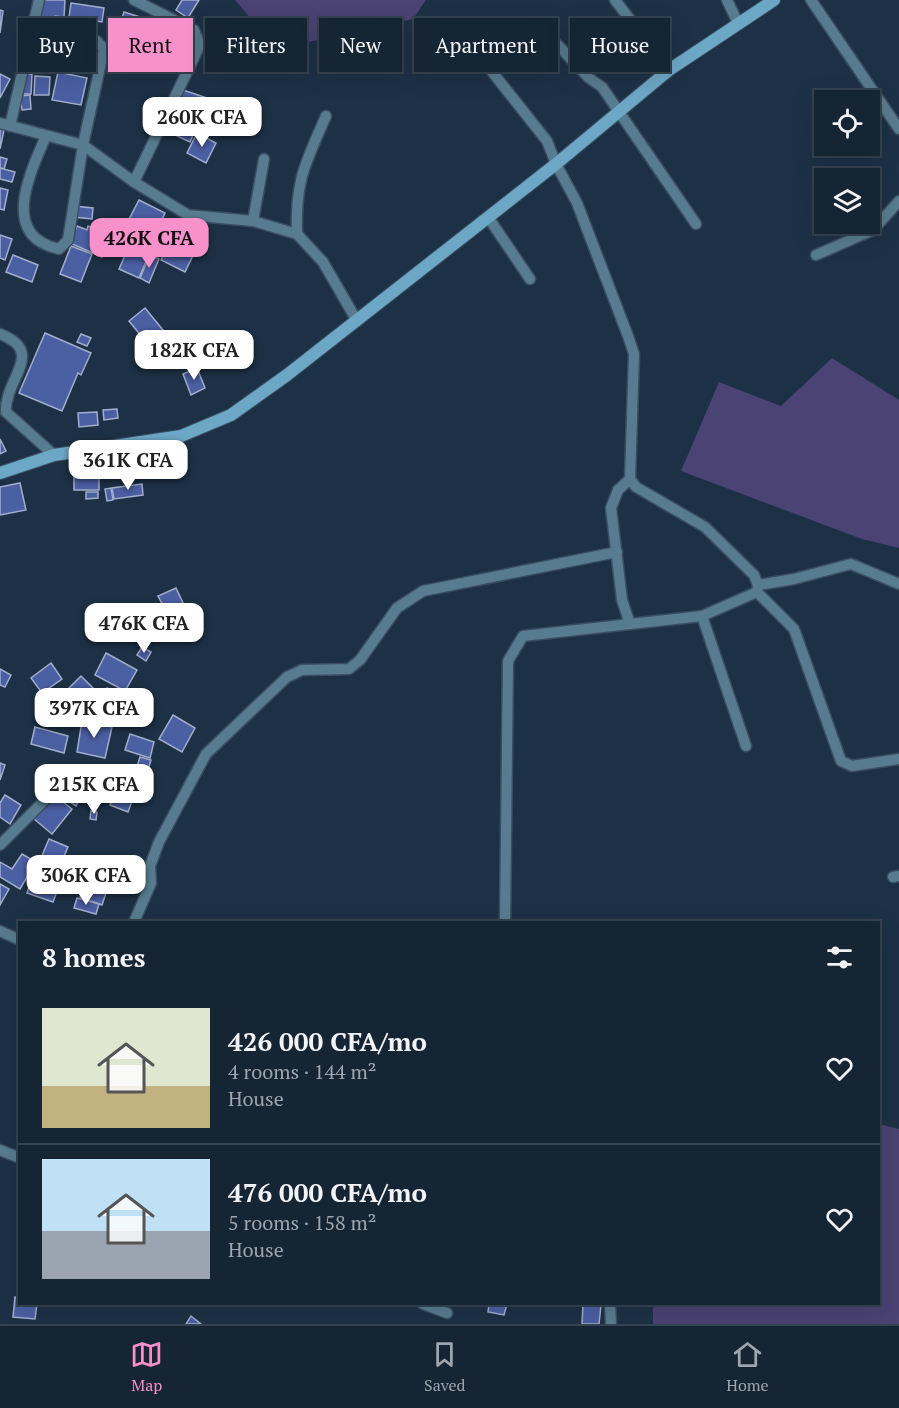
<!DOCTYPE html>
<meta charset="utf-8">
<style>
:root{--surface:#162534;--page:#233140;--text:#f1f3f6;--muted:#9ea5ac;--line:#35424f;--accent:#f890cb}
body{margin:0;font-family:"PT Serif",serif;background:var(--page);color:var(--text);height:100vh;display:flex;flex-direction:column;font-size:22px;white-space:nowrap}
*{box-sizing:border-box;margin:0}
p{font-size:20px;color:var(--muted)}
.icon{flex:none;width:33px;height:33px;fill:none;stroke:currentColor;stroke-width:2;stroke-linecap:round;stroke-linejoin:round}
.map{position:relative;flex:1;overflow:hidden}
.details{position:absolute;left:18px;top:921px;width:862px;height:384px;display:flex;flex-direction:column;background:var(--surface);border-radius:0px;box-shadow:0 6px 24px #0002,0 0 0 2px var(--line)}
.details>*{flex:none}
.hud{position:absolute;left:18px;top:18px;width:864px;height:54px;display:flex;gap:12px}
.controls{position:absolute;left:814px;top:90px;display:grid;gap:12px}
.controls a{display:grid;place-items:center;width:66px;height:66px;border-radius:0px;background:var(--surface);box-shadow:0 6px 24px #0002,0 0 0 2px var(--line);font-size:30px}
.price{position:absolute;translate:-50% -51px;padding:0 14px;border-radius:12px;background:#fff;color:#222;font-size:20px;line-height:39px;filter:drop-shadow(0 2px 3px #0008)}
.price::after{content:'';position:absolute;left:50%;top:36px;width:18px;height:14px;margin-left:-9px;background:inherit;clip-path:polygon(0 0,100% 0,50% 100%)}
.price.current{background:var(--accent);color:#111}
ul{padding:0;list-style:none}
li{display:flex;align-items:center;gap:18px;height:150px;padding:0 24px}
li+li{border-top:2px solid var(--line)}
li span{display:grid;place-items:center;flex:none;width:168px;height:120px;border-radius:0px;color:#555}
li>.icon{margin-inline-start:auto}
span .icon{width:72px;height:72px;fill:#fffc;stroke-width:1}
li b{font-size:26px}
h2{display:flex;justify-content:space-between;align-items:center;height:72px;padding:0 24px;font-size:26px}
.chip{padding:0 21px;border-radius:0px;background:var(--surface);box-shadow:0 6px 24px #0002,0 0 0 2px var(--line);font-size:21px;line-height:54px}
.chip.current{background:var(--accent);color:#111}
.dock{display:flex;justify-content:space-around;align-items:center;height:84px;border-top:2px solid var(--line);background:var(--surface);font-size:16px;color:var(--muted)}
.dock a{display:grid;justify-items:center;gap:3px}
.dock .current{color:var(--accent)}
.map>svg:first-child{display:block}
.green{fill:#4a4373}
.building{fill:#4b5fa3;stroke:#a2adcb;stroke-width:1.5}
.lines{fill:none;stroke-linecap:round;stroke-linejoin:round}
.street-casing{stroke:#3b4d61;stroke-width:13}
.secondary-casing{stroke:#3b4d61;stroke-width:14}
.street{stroke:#587c8f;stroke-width:10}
.secondary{stroke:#6ca7c5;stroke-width:12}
</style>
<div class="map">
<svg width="899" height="1324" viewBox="0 0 899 1324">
<rect width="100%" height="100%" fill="#1d3146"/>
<g class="green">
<path d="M235,0H426L413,19L277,49Z"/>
<path d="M832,358L899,400V548L862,539L681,471L719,382L781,406Z"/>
<path d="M879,1124L899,1129V1324H653V1304H879Z"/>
</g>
<g class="building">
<path d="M41,0H65L64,17L55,16V20L39,18Z"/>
<path d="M182,0H199L188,18L176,10Z"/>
<path d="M71,3L104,8L102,22L69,17Z"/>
<path d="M0,10L3,11L0,33Z"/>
<path d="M124,12L140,17L131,43L115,38Z"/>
<path d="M141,20L166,30L156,55L132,46Z"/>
<path d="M174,24L184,26L182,34L173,32Z"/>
<path d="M166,32L194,44L186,64L158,53Z"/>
<path d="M131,50L152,61L146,71L126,60Z"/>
<path d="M58,72L87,78L81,105L52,100Z"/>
<path d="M0,74L10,79L0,98Z"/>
<path d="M20,74H32L31,94H20Z"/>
<path d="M35,76L50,77L49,95H34Z"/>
<path d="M183,90L228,105L223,118L179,102Z"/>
<path d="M30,95L31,109L22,110L20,96Z"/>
<path d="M168,115L196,128L190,142L162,129Z"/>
<path d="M0,129L4,130L0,149Z"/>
<path d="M197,133L216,143L206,163L187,153Z"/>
<path d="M0,157L7,159L4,169L0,168Z"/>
<path d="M0,168L15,172L12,182L0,179Z"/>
<path d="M0,188L8,190L4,210L0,209Z"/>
<path d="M139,200L165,213L150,244L123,231Z"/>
<path d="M74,206L93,208L92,219L73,217Z"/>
<path d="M180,224L203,235L185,272L161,260Z"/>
<path d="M77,226L87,230L88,226L111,236L102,257L70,243Z"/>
<path d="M0,235L12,239L5,260L0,258Z"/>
<path d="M71,246L92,254L81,282L60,274Z"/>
<path d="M129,246L149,254L139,278L119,269Z"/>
<path d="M13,255L38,265L32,282L6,272Z"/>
<path d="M150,255L159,259L149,283L140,278Z"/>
<path d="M145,308L167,335L151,348L129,321Z"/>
<path d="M45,333L91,353L81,375L78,373L62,411L19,393Z"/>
<path d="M81,334L91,338L87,346L77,342Z"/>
<path d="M186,344L194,353L186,360L178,350Z"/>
<path d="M197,368L205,388L191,395L183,374Z"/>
<path d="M117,409L118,418L104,420L103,410Z"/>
<path d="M97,412L98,425L79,427L78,413Z"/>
<path d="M0,439L6,451L0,454Z"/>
<rect x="74" y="474" width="25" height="16"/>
<path d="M20,483L26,510L0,515V487Z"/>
<path d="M142,484L143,495L114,499L112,488Z"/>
<path d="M111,488L113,500L107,501L105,489Z"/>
<path d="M86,492H98V498L86,499Z"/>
<path d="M176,588L184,605L167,613L158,596Z"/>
<path d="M142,647L151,652L146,661L137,655Z"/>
<path d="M106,653L137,670L125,691L95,675Z"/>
<path d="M51,663L62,679L42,693L31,678Z"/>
<path d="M0,669L11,675L5,687L0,685Z"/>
<path d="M81,676L94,689L82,701L69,688Z"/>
<path d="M107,688L128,696L120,718L99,710Z"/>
<path d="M173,715L195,728L182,752L159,739Z"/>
<path d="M82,721L112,727L105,758L77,752Z"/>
<path d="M35,727L68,736L64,753L31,744Z"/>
<path d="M130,734L154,742L150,758L125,750Z"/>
<path d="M140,757L151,760L144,783L133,779Z"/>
<path d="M0,763L5,765L0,780Z"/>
<path d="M117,766L125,768L123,777L115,775Z"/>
<path d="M118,783L136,790L128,812L110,805Z"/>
<path d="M85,786L93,788L89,800L81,797Z"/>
<path d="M67,789L81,797L76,806L62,797Z"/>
<path d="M53,794L72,809L52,834L34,819Z"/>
<path d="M5,795L21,805L10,824L0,817V803Z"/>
<path d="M91,811L97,812L96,820L90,819Z"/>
<path d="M49,839L68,847L60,866L41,858Z"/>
<path d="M22,854L36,862L20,889L0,877V862L12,869Z"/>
<path d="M36,866L63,876L53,902L27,893Z"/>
<path d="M88,876L109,884L102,905L80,897Z"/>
<path d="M0,884L9,889L0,905Z"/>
<path d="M77,898L99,904L96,914L74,908Z"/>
<path d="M15,1297L20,1298V1304H37L35,1319L13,1317Z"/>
<path d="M489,1304H507L504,1315L488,1312Z"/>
<path d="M583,1304L601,1305L599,1324H582Z"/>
<path d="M191,1316L201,1324H186Z"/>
</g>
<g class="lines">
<defs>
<g id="street">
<path d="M615,0L669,70"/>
<path d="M727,0L738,23"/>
<path d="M811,0L899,129"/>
<path d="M34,24L97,41L104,49L83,145L68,240L59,249C0,236 29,175 46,136"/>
<path d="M553,40L589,78L602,87L696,224"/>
<path d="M474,49L547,141L556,164L577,203L628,336L634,354L630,479L636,487L705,527L754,575L758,585L757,592L702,616L523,636L508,661L505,922"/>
<path d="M0,123L83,145L134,182L188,215L253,221L297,234L323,262L357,321"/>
<path d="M10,126L39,0"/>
<path d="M134,182L200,45L194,30L134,0"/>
<path d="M488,217L530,279"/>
<path d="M253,221L264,159"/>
<path d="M297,234C295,181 305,164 326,116"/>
<path d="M816,255L873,230L899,201"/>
<path d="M0,334C47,352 4,379 6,412L54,455"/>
<path d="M630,479L618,490L611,508L622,600L630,624"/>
<path d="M758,585L794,579L851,564L899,584"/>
<path d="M757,592L794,629L841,761L852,766L899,759"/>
<path d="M702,616L746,746"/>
<path d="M0,845L69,776"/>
<path d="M893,877L899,876"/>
<path d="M134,922L151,883L150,866L159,842L206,754L287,677L302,670L349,669L360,660L397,608L423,591L617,552"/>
<path d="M0,931L20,940"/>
<path d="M0,1150L20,1158"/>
<path d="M423,1304L447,1313"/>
<path d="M610,1304L611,1324"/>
</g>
<path id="secondary" d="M0,473L54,455L181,436L231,415L287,375L556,164L669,70L774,0"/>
</defs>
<use href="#street" class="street-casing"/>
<use href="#secondary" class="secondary-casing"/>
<use href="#street" class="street"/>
<use href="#secondary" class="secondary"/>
</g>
</svg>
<div class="controls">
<a><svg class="icon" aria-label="locate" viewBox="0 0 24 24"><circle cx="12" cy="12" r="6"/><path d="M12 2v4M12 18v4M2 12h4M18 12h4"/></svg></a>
<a><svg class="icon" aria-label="layers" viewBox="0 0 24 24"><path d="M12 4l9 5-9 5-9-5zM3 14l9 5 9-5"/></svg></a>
</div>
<b class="price" style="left:202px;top:148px">260K CFA</b>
<b class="price current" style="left:149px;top:269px">426K CFA</b>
<b class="price" style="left:194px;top:381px">182K CFA</b>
<b class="price" style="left:128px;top:491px">361K CFA</b>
<b class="price" style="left:144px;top:654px">476K CFA</b>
<b class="price" style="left:94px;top:739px">397K CFA</b>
<b class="price" style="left:94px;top:815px">215K CFA</b>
<b class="price" style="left:86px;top:906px">306K CFA</b>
<div class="hud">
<a class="chip">Buy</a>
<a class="chip current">Rent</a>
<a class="chip">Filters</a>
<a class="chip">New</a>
<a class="chip">Apartment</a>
<a class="chip">House</a>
</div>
<section class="details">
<h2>8 homes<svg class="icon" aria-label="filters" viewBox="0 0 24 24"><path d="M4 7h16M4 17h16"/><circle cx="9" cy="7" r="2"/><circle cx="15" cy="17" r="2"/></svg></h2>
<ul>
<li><span style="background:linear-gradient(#dfe7d0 65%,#c2b280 0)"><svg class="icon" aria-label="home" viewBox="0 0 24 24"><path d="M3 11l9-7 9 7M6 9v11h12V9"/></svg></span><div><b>426 000 CFA/mo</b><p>4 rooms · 144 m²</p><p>House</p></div><svg class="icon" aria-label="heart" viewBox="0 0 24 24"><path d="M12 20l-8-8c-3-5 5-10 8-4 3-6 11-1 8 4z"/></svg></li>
<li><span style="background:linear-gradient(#bfe0f5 60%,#9aa5b1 0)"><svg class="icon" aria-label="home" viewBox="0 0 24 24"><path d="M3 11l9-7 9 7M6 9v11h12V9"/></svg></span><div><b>476 000 CFA/mo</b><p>5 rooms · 158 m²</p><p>House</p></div><svg class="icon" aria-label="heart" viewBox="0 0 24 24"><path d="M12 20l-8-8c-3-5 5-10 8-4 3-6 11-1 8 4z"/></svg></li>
</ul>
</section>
</div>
<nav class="dock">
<a class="current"><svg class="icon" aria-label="map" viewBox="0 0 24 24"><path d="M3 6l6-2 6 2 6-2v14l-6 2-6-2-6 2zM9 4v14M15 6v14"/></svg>Map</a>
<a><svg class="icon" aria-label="saved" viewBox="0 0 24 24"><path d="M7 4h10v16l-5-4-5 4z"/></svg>Saved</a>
<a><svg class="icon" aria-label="home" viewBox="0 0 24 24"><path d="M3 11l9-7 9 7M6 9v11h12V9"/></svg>Home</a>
</nav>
